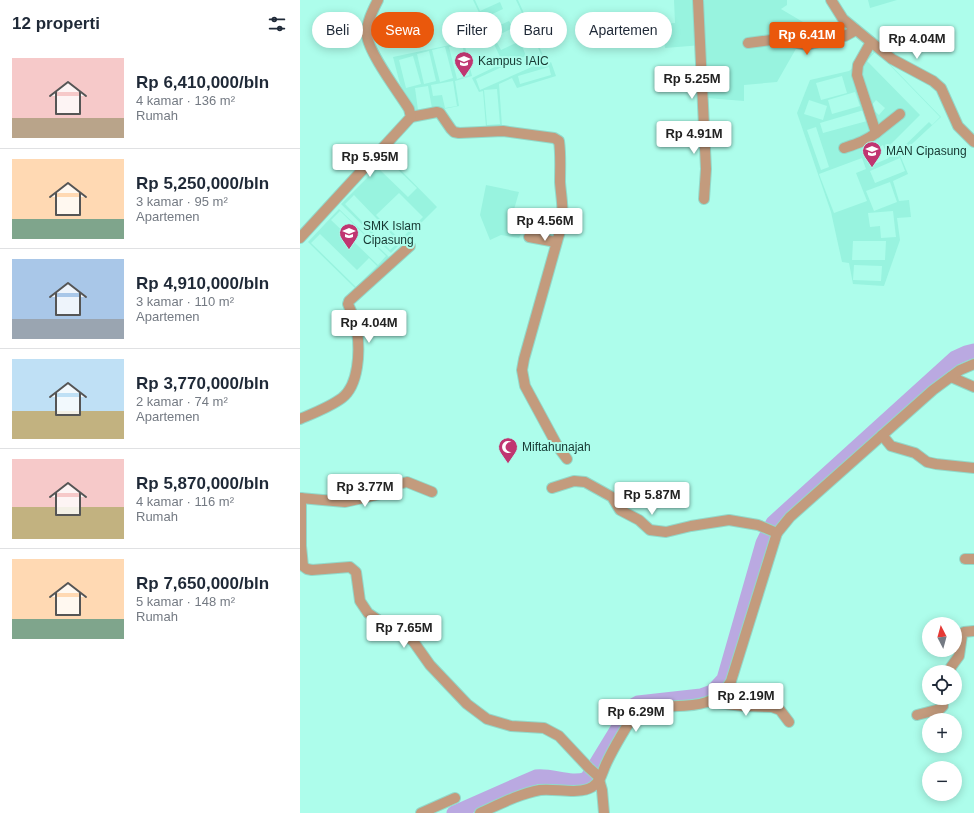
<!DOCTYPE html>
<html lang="id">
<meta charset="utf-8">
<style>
:root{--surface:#fff;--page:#f2f2f3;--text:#1f2937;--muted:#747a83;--line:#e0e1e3;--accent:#ea580c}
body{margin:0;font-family:Helvetica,sans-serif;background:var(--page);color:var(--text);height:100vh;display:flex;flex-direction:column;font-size:15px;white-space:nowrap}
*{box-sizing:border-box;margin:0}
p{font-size:13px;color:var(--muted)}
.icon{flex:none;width:22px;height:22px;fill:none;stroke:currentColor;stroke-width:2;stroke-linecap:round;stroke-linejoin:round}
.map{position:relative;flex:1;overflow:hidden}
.drawer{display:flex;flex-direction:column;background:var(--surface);width:300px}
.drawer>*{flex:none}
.banner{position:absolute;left:12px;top:12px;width:380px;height:36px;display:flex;gap:8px}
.needle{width:26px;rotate:354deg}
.buttons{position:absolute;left:622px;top:617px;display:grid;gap:8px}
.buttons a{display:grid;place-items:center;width:40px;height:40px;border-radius:50%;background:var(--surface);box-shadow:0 2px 10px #0003;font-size:20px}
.price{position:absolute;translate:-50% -34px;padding:0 9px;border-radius:4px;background:#fff;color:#222;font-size:13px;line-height:26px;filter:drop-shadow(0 1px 2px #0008)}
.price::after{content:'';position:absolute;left:50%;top:24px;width:12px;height:9px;margin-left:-6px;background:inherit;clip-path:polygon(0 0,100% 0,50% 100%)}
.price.current{background:var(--accent);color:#fff}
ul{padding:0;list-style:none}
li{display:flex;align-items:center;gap:12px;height:100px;padding:0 12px}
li+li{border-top:1px solid var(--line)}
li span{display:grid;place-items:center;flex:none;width:112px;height:80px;border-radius:0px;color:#555}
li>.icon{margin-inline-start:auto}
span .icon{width:48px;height:48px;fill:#fffc;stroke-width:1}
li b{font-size:17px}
h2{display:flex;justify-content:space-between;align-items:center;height:48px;padding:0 12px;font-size:17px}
.chip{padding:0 14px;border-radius:18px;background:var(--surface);box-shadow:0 2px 10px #0003;font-size:14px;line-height:36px}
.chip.current{background:var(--accent);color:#fff}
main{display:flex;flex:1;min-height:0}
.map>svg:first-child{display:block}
.built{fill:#98f3df;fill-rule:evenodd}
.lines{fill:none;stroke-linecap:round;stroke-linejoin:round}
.river{stroke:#baa9e1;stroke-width:15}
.minor-casing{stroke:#92d9ca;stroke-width:12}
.minor{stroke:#c39b7d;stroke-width:10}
.labels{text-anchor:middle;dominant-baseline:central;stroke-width:4;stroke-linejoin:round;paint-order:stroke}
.poi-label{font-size:12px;fill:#163731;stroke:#adfdeb;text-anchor:start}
</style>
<main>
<section class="drawer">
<h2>12 properti<svg class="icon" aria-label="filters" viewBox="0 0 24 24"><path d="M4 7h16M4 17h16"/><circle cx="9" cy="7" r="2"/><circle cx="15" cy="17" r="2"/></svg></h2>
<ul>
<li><span style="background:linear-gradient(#f6c9c9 75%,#b9a48a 0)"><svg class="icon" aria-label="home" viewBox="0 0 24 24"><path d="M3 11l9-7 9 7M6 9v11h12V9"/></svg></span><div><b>Rp 6,410,000/bln</b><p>4 kamar · 136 m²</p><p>Rumah</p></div></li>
<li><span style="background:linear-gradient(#ffd9b3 75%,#7fa58c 0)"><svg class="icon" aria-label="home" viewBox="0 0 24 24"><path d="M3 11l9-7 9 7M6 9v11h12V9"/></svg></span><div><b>Rp 5,250,000/bln</b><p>3 kamar · 95 m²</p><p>Apartemen</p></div></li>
<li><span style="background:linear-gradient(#a9c7e8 75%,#9aa5b1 0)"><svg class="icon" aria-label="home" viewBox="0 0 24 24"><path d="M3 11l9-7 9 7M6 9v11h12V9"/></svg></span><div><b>Rp 4,910,000/bln</b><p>3 kamar · 110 m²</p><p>Apartemen</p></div></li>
<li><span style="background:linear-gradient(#bfe0f5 65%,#c2b280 0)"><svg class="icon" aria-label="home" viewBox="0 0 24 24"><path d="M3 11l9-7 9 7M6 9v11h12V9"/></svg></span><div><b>Rp 3,770,000/bln</b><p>2 kamar · 74 m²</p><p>Apartemen</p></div></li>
<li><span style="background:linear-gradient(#f6c9c9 60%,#c2b280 0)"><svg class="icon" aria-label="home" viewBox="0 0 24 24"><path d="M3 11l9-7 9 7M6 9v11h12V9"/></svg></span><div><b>Rp 5,870,000/bln</b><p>4 kamar · 116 m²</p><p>Rumah</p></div></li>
<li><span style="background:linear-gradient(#ffd9b3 75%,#7fa58c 0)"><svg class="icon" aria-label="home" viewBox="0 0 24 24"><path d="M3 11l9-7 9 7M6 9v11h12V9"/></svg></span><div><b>Rp 7,650,000/bln</b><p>5 kamar · 148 m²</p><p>Rumah</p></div></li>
</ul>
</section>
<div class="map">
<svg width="674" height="813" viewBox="0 0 674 813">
<rect width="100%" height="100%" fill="#adfdeb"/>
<g class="built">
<path d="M173,0H175L180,11L200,2L203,9L184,18L189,30L209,21L213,28L194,37L201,50L220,41L226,56L176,79L180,90L234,66L235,67L245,63L216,0H218L247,64L251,62L256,76L217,88L212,78L199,84L202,126L186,127L183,91L179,92L172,78L203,63ZM249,67L251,75L220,84L218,76ZM197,89L200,124L187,125L184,90Z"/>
<path d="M374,0H487V5L481,9L503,22L501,40L477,82L444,85V101L407,98L402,45L365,48L362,24L375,23Z"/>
<path d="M568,0H597L570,8Z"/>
<path d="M164,42L172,76L155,81L159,106L118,114L100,84L93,57ZM162,44L169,75L157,79L149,47ZM145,47L153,78L140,82L132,50ZM129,51L136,81L124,84L117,54ZM113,56L121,84L106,88L99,60ZM153,81L157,106L145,108L142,95L133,96L131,85ZM128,86L132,108L118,110L115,88Z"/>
<path d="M576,50L641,117L600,155L608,174L593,181L599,201L609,200L611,217L597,218L600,240L584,286L553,284L549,263L542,262L531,212L497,113L510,80L549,71ZM576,51L640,117L632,125L629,122L595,155L588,147L620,115L567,61ZM542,76L547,93L521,100L516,83ZM555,92L560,106L532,114L528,100ZM509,100L527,106L523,120L504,114ZM576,100L585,108L579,115L570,107ZM564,110L567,121L523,133L520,123ZM516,127L529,167L521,170L507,130ZM583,145L589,158L570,166L565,154ZM562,158L566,169L556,173L567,201L534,213L519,174ZM600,158L605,171L575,183L570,171ZM590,182L597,202L574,211L566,191ZM593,211L596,237L581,238L580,226L570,227L568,213ZM553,241H586L585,260H552ZM554,265L582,266L581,281L553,280Z"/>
<path d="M88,157L137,207L91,253L41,204ZM89,161L117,188L108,197L80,170ZM99,193L123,217L100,240L76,215ZM54,195L99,242L90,250L45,204Z"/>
<path d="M186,185L219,192L213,213L228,220L219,238L201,235L190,240L180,215Z"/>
<path d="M39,209L89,257L57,290L8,242ZM40,211L86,256L78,265L31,220ZM20,234L57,270L69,258L77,266L56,287L11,243Z"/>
</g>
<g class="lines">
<path class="river" d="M154,813L236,777C253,775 270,785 287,779L331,707L338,703L401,696L412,692L424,679L463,543L473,523L655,358L666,353L674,351"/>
<defs>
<g id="minor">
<path d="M398,0L406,169L404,199"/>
<path d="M531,0L543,19L571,42L592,59L633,81L641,88L658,126L674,142"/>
<path d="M448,43L471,40L487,41L506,45L545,36L556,30"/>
<path d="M111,117L137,112L140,113L151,129L154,132L159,133L203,131L254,138L259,141C261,155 260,168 260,182C261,196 264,210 262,224L224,359L222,370L225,386L258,447L267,459"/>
<path d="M576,133L600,114"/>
<path d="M544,148C556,144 566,141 576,133L557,75L558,65L571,42"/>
<path d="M229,237L256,242"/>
<path d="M0,238L111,117L109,109C99,93 68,52 67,35C66,23 73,10 78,0"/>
<path d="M651,377L674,387"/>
<path d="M0,419C14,413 30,407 42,398C59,385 60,351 57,331C56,322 52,313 48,304L49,301L110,246"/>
<path d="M582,435L591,446L615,453L627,462L636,464L674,468"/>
<path d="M252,488L274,481L285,482L312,497L320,510L339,520L350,530L366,532L391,526L429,520L458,525L477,533"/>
<path d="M0,498L45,502L81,494L99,484L107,482L132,492"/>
<path d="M1,498V546L3,566L7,569L12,570L50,567L56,572L60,601L68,613L81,622L100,631L113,641L130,665L167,704L187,719L211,726L244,728L259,736L289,768L298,776L302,790L304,813"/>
<path d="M665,559H674"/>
<path d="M650,672L651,667L659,656L662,635L664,632L674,631"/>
<path d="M409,702L443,706L472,707L480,710L489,722"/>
<path d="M617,715L640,709L643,706L642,698"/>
<path d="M121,813L155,798"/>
<path d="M180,813C200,804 219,794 240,790C255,788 279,795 292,787C301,782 302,772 306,764C311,753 331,716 340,710C346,707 354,707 361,707C388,705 416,709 431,681L477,533L490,517L633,390L660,370L674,364"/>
</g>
</defs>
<use href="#minor" class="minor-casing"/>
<use href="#minor" class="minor"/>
</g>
<defs>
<symbol id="university-pin" viewBox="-11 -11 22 30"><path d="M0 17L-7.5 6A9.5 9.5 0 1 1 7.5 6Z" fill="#c03671" stroke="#adfdeb"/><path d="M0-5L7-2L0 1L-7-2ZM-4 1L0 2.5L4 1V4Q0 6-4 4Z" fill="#fff"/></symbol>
<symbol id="school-pin" viewBox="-11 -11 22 30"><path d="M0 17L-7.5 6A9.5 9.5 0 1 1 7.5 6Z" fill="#c03671" stroke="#adfdeb"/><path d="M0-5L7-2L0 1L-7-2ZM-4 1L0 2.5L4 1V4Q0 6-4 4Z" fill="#fff"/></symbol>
<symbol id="mosque-pin" viewBox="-11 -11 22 30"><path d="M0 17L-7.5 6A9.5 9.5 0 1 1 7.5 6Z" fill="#c03671" stroke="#adfdeb"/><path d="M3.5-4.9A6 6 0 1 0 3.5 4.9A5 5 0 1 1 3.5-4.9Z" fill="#fff"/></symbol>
</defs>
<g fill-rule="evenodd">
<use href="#university-pin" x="153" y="50" width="22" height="30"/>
<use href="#school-pin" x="561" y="140" width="22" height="30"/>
<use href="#school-pin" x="38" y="222" width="22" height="30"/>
<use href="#mosque-pin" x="197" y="436" width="22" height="30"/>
</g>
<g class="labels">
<g class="poi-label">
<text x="178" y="61">Kampus IAIC</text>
<text x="586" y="151">MAN Cipasung</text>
<text x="63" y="226">SMK Islam<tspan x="63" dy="14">Cipasung</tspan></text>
<text x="222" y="447">Miftahunajah</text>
</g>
</g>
</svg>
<div class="buttons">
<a><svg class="needle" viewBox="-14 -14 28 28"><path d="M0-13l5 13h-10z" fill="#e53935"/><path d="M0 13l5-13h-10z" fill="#747a83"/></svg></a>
<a><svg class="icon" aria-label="locate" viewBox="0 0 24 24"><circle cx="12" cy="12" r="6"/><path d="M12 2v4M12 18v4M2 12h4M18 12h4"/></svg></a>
<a>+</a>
<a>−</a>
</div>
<b class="price current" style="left:507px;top:56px">Rp 6.41M</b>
<b class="price" style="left:617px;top:60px">Rp 4.04M</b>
<b class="price" style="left:392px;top:100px">Rp 5.25M</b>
<b class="price" style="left:394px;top:155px">Rp 4.91M</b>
<b class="price" style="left:70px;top:178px">Rp 5.95M</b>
<b class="price" style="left:245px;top:242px">Rp 4.56M</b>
<b class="price" style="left:69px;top:344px">Rp 4.04M</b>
<b class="price" style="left:65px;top:508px">Rp 3.77M</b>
<b class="price" style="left:352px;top:516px">Rp 5.87M</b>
<b class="price" style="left:104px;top:649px">Rp 7.65M</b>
<b class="price" style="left:446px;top:717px">Rp 2.19M</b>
<b class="price" style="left:336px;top:733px">Rp 6.29M</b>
<div class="banner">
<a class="chip">Beli</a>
<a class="chip current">Sewa</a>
<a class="chip">Filter</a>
<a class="chip">Baru</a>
<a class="chip">Apartemen</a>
</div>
</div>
</main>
